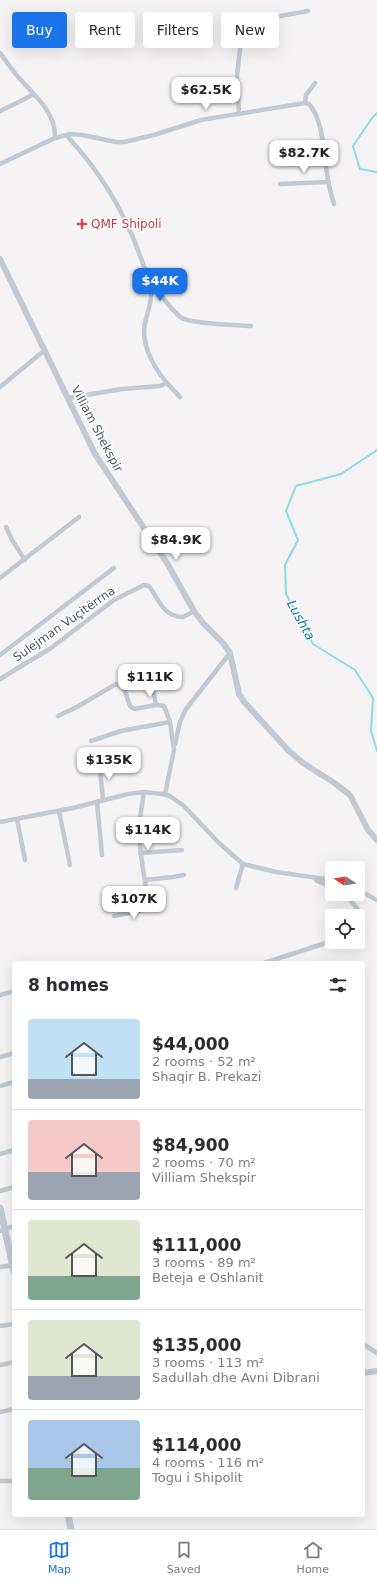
<!DOCTYPE html>
<meta charset="utf-8">
<style>
:root{--surface:#fff;--page:#f2f2f3;--text:#2b2b33;--muted:#7c7c81;--line:#e1e1e2;--accent:#1a73e8}
body{margin:0;font-family:"DejaVu Sans",sans-serif;background:var(--page);color:var(--text);height:100vh;display:flex;flex-direction:column;font-size:15px;white-space:nowrap}
*{box-sizing:border-box;margin:0}
p{font-size:13px;color:var(--muted)}
.icon{flex:none;width:22px;height:22px;fill:none;stroke:currentColor;stroke-width:2;stroke-linecap:round;stroke-linejoin:round}
.map{position:relative;flex:1;overflow:hidden}
.sheet{position:absolute;left:12px;top:961px;width:353px;height:556px;display:flex;flex-direction:column;background:var(--surface);border-radius:4px;box-shadow:0 4px 16px #0002}
.sheet>*{flex:none}
.banner{position:absolute;left:12px;top:12px;width:353px;height:36px;display:flex;gap:8px}
.needle{width:26px;rotate:282deg}
.fabs{position:absolute;left:325px;top:861px;display:grid;gap:8px}
.fabs a{display:grid;place-items:center;width:40px;height:40px;border-radius:4px;background:var(--surface);box-shadow:0 4px 16px #0002;font-size:20px}
.price{position:absolute;translate:-50% -34px;padding:0 9px;border-radius:8px;background:#fff;color:#222;font-size:13px;line-height:26px;filter:drop-shadow(0 1px 2px #0008)}
.price::after{content:'';position:absolute;left:50%;top:24px;width:12px;height:9px;margin-left:-6px;background:inherit;clip-path:polygon(0 0,100% 0,50% 100%)}
.price.current{background:var(--accent);color:#fff}
ul{padding:0;list-style:none}
li{display:flex;align-items:center;gap:12px;height:100px;padding:0 16px}
li+li{border-top:1px solid var(--line)}
li span{display:grid;place-items:center;flex:none;width:112px;height:80px;border-radius:4px;color:#555}
li>.icon{margin-inline-start:auto}
span .icon{width:48px;height:48px;fill:#fffc;stroke-width:1}
li b{font-size:17px}
h2{display:flex;justify-content:space-between;align-items:center;height:48px;padding:0 16px;font-size:17px}
.tag{padding:0 14px;border-radius:4px;background:var(--surface);box-shadow:0 4px 16px #0002;font-size:14px;line-height:36px}
.tag.current{background:var(--accent);color:#fff}
.dock{display:flex;justify-content:space-around;align-items:center;height:56px;border-top:1px solid var(--line);background:var(--surface);font-size:11px;color:var(--muted)}
.dock a{display:grid;justify-items:center;gap:2px}
.dock .current{color:var(--accent)}
.map>svg:first-child{display:block}
.lines{fill:none;stroke-linecap:round;stroke-linejoin:round}
.stream{stroke:#90daee;stroke-width:2}
.minor{stroke:#c1cad2;stroke-width:4.5}
.tertiary{stroke:#c1cad2;stroke-width:6}
.secondary{stroke:#c1cbd6;stroke-width:7}
.health-dot{fill:#e0444e;stroke:#fff;stroke-width:1.5}
.labels{text-anchor:middle;dominant-baseline:central;stroke-width:3;stroke-linejoin:round;paint-order:stroke}
.health-label{font-size:12px;fill:#be3a42;stroke:#fff;text-anchor:start}
.street-label{font-size:12px;fill:#4a5661;stroke:#fff}
.water-label{font-size:13px;font-style:italic;fill:#0c7c9b;stroke:#fff}
</style>
<div class="map">
<svg width="377" height="1529" viewBox="0 0 377 1529">
<rect width="100%" height="100%" fill="#f5f3f3"/>
<g class="lines">
<g class="stream">
<path d="M377,113L372,118L353,146L360,169L377,172"/>
<path d="M377,450L341,474L296,486L286,511L298,540L285,565L286,594L313,644L355,670L373,698L371,731L377,751"/>
</g>
<g class="minor">
<path d="M0,53C7,62 13,72 21,80C36,97 56,113 55,138"/>
<path d="M305,103L306,95L315,83"/>
<path d="M0,111L23,100L33,94"/>
<path d="M239,114L237,76L240,49L238,31L240,25L242,23L308,11"/>
<path d="M66,135C101,172 127,216 143,264C145,269 151,279 151,283C152,298 150,305 146,319C139,341 153,367 167,383L160,386L122,389L68,398"/>
<path d="M0,164L55,138L70,134L82,135L116,142H124L154,135L201,120L305,103L309,104C324,122 323,151 327,173C328,184 331,194 334,204"/>
<path d="M280,184L329,182"/>
<path d="M151,282C158,291 173,313 182,318C192,324 237,325 251,326"/>
<path d="M167,383L180,397"/>
<path d="M0,387L45,350"/>
<path d="M6,527L12,540L25,560"/>
<path d="M0,578L79,517"/>
<path d="M0,655L114,568"/>
<path d="M0,679L51,648L114,600L144,585L149,586C159,599 163,617 183,617L194,611"/>
<path d="M145,683L154,693L156,705"/>
<path d="M58,716L77,707L116,684L123,686L130,706L134,709L156,705L164,706L170,722L174,750L165,794"/>
<path d="M91,741L121,731L170,722"/>
<path d="M175,744L180,722L186,709L230,653"/>
<path d="M103,800L100,770L105,768H120"/>
<path d="M97,802L102,855"/>
<path d="M59,811L70,865"/>
<path d="M17,819L25,860"/>
<path d="M0,822L73,808L128,794L144,792L162,794L170,796L184,806L219,843L243,864L276,872L332,880"/>
<path d="M140,853L182,850"/>
<path d="M315,878L317,881L332,887"/>
<path d="M145,880L173,877L184,875"/>
<path d="M236,888L243,864"/>
<path d="M358,890L377,900"/>
<path d="M343,894C353,902 371,920 358,932"/>
<path d="M114,916L143,910L147,907L148,901C145,879 140,856 139,833C139,819 142,806 144,792"/>
<path d="M264,963L332,941"/>
<path d="M0,995L14,991"/>
<path d="M0,1057L14,1053"/>
<path d="M0,1086L14,1082"/>
<path d="M0,1154L14,1150"/>
<path d="M0,1191L14,1187"/>
<path d="M0,1231L14,1226"/>
<path d="M0,1267L13,1265"/>
<path d="M0,1326L14,1324"/>
<path d="M363,1344L377,1353"/>
<path d="M0,1365L14,1362"/>
<path d="M0,1412L14,1409"/>
<path d="M0,1481H14"/>
</g>
<g class="tertiary">
<path d="M0,259L95,454L167,563L194,611L203,623L224,644L230,653L239,694L245,703L288,750L303,763L333,782L350,795L368,830L377,840"/>
<path d="M363,1373L377,1371"/>
</g>
<g class="secondary">
<path d="M0,1208L14,1271"/>
<path d="M68,1515L71,1529"/>
</g>
</g>
<path class="health-dot" d="M80 218h4v4h4v4h-4v4h-4v-4h-4v-4h4z"/>
<g class="labels">
<g class="health-label">
<text x="91" y="224">QMF Shipoli</text>
</g>
<g class="street-label">
<text transform="translate(97 429) rotate(62)">Villiam Shekspir</text>
<text transform="translate(64 624) rotate(-35)">Sulejman Vuçitërrna</text>
</g>
<g class="water-label">
<text transform="translate(301 620) rotate(61)">Lushta</text>
</g>
</g>
</svg>
<div class="fabs">
<a><svg class="needle" viewBox="-14 -14 28 28"><path d="M0-13l5 13h-10z" fill="#e53935"/><path d="M0 13l5-13h-10z" fill="#7c7c81"/></svg></a>
<a><svg class="icon" aria-label="locate" viewBox="0 0 24 24"><circle cx="12" cy="12" r="6"/><path d="M12 2v4M12 18v4M2 12h4M18 12h4"/></svg></a>
</div>
<b class="price" style="left:206px;top:111px">$62.5K</b>
<b class="price" style="left:304px;top:174px">$82.7K</b>
<b class="price current" style="left:160px;top:302px">$44K</b>
<b class="price" style="left:176px;top:561px">$84.9K</b>
<b class="price" style="left:150px;top:698px">$111K</b>
<b class="price" style="left:109px;top:781px">$135K</b>
<b class="price" style="left:148px;top:851px">$114K</b>
<b class="price" style="left:134px;top:920px">$107K</b>
<div class="banner">
<a class="tag current">Buy</a>
<a class="tag">Rent</a>
<a class="tag">Filters</a>
<a class="tag">New</a>
</div>
<section class="sheet">
<h2>8 homes<svg class="icon" aria-label="filters" viewBox="0 0 24 24"><path d="M4 7h16M4 17h16"/><circle cx="9" cy="7" r="2"/><circle cx="15" cy="17" r="2"/></svg></h2>
<ul>
<li><span style="background:linear-gradient(#bfe0f5 75%,#9aa5b1 0)"><svg class="icon" aria-label="home" viewBox="0 0 24 24"><path d="M3 11l9-7 9 7M6 9v11h12V9"/></svg></span><div><b>$44,000</b><p>2 rooms · 52 m²</p><p>Shaqir B. Prekazi</p></div></li>
<li><span style="background:linear-gradient(#f6c9c9 65%,#9aa5b1 0)"><svg class="icon" aria-label="home" viewBox="0 0 24 24"><path d="M3 11l9-7 9 7M6 9v11h12V9"/></svg></span><div><b>$84,900</b><p>2 rooms · 70 m²</p><p>Villiam Shekspir</p></div></li>
<li><span style="background:linear-gradient(#dfe7d0 70%,#7fa58c 0)"><svg class="icon" aria-label="home" viewBox="0 0 24 24"><path d="M3 11l9-7 9 7M6 9v11h12V9"/></svg></span><div><b>$111,000</b><p>3 rooms · 89 m²</p><p>Beteja e Oshlanit</p></div></li>
<li><span style="background:linear-gradient(#dfe7d0 70%,#9aa5b1 0)"><svg class="icon" aria-label="home" viewBox="0 0 24 24"><path d="M3 11l9-7 9 7M6 9v11h12V9"/></svg></span><div><b>$135,000</b><p>3 rooms · 113 m²</p><p>Sadullah dhe Avni Dibrani</p></div></li>
<li><span style="background:linear-gradient(#a9c7e8 60%,#7fa58c 0)"><svg class="icon" aria-label="home" viewBox="0 0 24 24"><path d="M3 11l9-7 9 7M6 9v11h12V9"/></svg></span><div><b>$114,000</b><p>4 rooms · 116 m²</p><p>Togu i Shipolit</p></div></li>
</ul>
</section>
</div>
<nav class="dock">
<a class="current"><svg class="icon" aria-label="map" viewBox="0 0 24 24"><path d="M3 6l6-2 6 2 6-2v14l-6 2-6-2-6 2zM9 4v14M15 6v14"/></svg>Map</a>
<a><svg class="icon" aria-label="saved" viewBox="0 0 24 24"><path d="M7 4h10v16l-5-4-5 4z"/></svg>Saved</a>
<a><svg class="icon" aria-label="home" viewBox="0 0 24 24"><path d="M3 11l9-7 9 7M6 9v11h12V9"/></svg>Home</a>
</nav>
